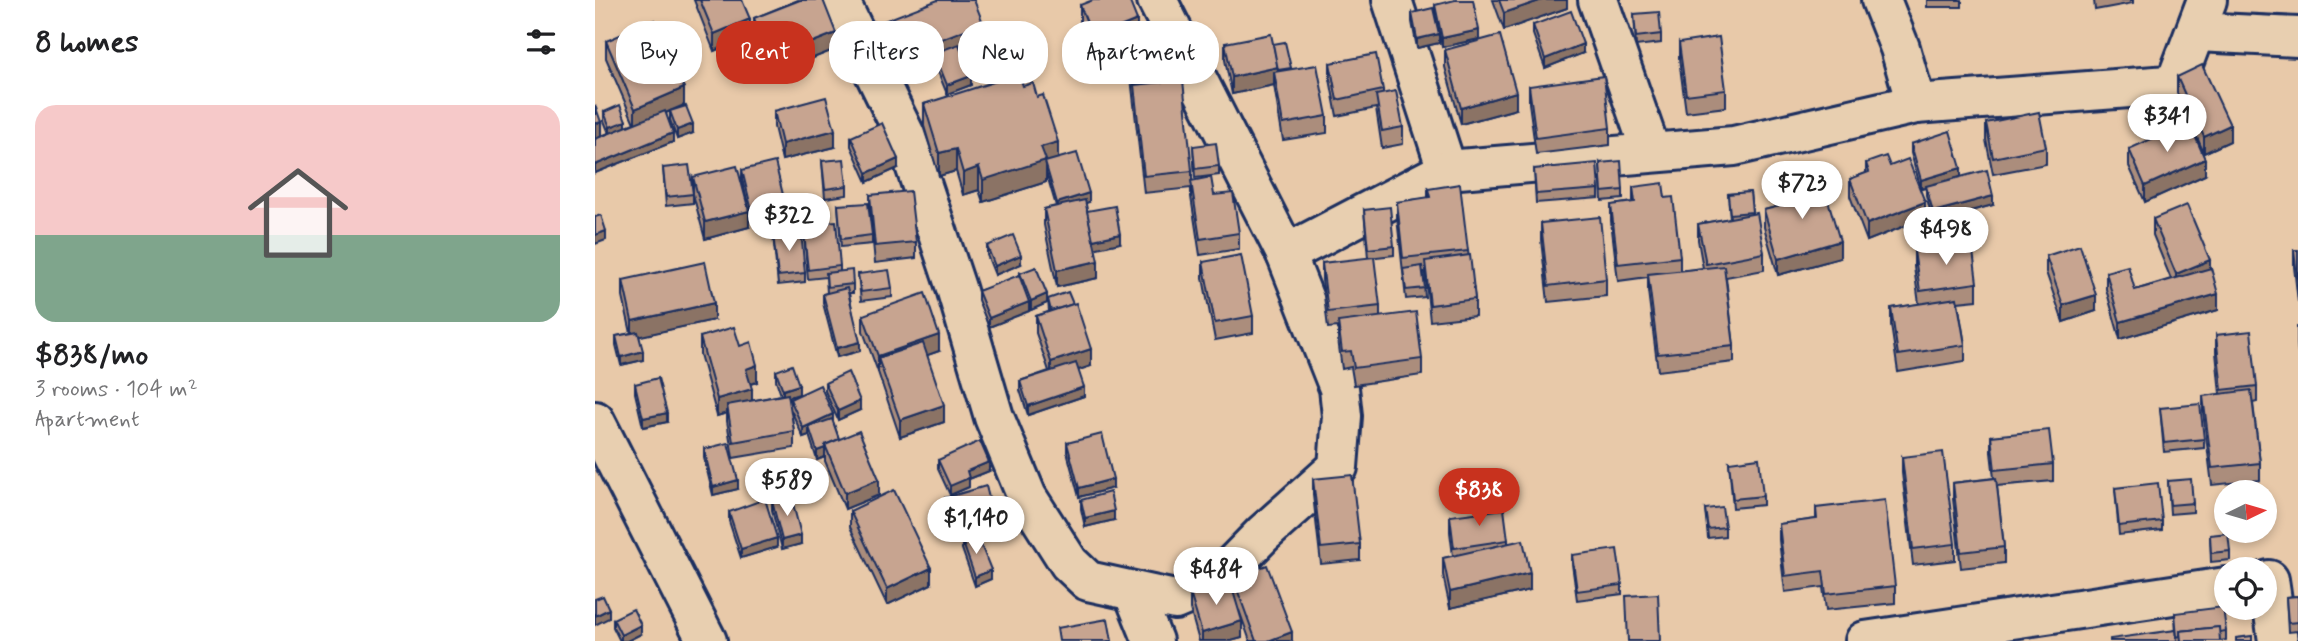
<!DOCTYPE html>
<meta charset="utf-8">
<style>
:root{--surface:#fff;--page:#f6f6f6;--text:#202124;--muted:#757577;--accent:#c8321e}
body{margin:0;font-family:Mynerve,sans-serif;background:var(--page);color:var(--text);height:100vh;display:flex;flex-direction:column;font-size:26px;white-space:nowrap}
*{box-sizing:border-box;margin:0}
p{font-size:23px;color:var(--muted)}
.icon{flex:none;width:38px;height:38px;fill:none;stroke:currentColor;stroke-width:2;stroke-linecap:round;stroke-linejoin:round}
.map{position:relative;flex:1;overflow:hidden}
.side{display:flex;flex-direction:column;background:var(--surface);width:595px}
.side>*{flex:none}
.guide{position:absolute;left:21px;top:21px;width:665px;height:63px;display:flex;gap:14px}
.needle{width:46px;rotate:85deg}
.controls{position:absolute;left:1619px;top:480px;display:grid;gap:14px}
.controls a{display:grid;place-items:center;width:63px;height:63px;border-radius:50%;background:var(--surface);box-shadow:0 4px 10px #0003;font-size:35px}
.price{position:absolute;translate:-50% -60px;padding:0 16px;border-radius:24px;background:#fff;color:#222;font-size:23px;line-height:46px;filter:drop-shadow(0 2px 4px #0008)}
.price::after{content:'';position:absolute;left:50%;top:42px;width:21px;height:16px;margin-left:-10px;background:inherit;clip-path:polygon(0 0,100% 0,50% 100%)}
.price.active{background:var(--accent);color:#fff}
ul{padding:0;list-style:none}
li{display:grid;align-content:center;gap:14px;height:371px;padding:0 35px}
li span{display:grid;place-items:center;height:217px;border-radius:21px;color:#555}
li>.icon{margin-inline-start:auto}
span .icon{width:126px;height:126px;fill:#fffc;stroke-width:1}
li b{font-size:30px}
h2{display:flex;justify-content:space-between;align-items:center;height:84px;padding:0 35px;font-size:30px}
.tag{padding:0 24px;border-radius:28px;background:var(--surface);box-shadow:0 4px 10px #0003;font-size:24px;line-height:63px}
.tag.active{background:var(--accent);color:#fff}
main{display:flex;flex:1;min-height:0}
.map>svg:first-child{display:block}
.lines{fill:none;stroke-linecap:round;stroke-linejoin:round}
.street-casing{stroke:#1b2f5e;stroke-width:44}
.secondary-casing{stroke:#1b2f5e;stroke-width:44}
.street{stroke:#e8cfb0;stroke-width:38}
.secondary{stroke:#e8cfb0;stroke-width:38}
.wall{fill:#ab8d7c;stroke:#1b2f5e;stroke-width:2}
.shaded-wall{fill:#8b7365;stroke:#1b2f5e;stroke-width:2}
.building{fill:#c7a490;stroke:#1b2f5e;stroke-width:2}
</style>
<main>
<section class="side">
<h2>8 homes<svg class="icon" aria-label="filters" viewBox="0 0 24 24"><path d="M4 7h16M4 17h16"/><circle cx="9" cy="7" r="2"/><circle cx="15" cy="17" r="2"/></svg></h2>
<ul>
<li><span style="background:linear-gradient(#f6c9c9 60%,#7fa58c 0)"><svg class="icon" aria-label="home" viewBox="0 0 24 24"><path d="M3 11l9-7 9 7M6 9v11h12V9"/></svg></span><div><b>$838/mo</b><p>3 rooms · 104 m²</p><p>Apartment</p></div></li>
</ul>
</section>
<div class="map">
<svg width="1703" height="641" viewBox="0 0 1703 641">
<rect width="100%" height="100%" fill="#e8c9a9"/>
<filter id="ink" filterUnits="userSpaceOnUse"><feTurbulence type="fractalNoise" baseFrequency=".0143" numOctaves="2"/><feDisplacementMap in="SourceGraphic" scale="14" xChannelSelector="R" yChannelSelector="G"/><feConvolveMatrix kernelMatrix="1 2 1 2 8 2 1 2 1" color-interpolation-filters="sRGB"/></filter>
<g filter="url(#ink)">
<g class="lines">
<defs>
<g id="street">
<path d="M244,0L310,135L361,288L399,417L432,497L474,563L493,581L580,600L620,583L668,534L743,467L747,416L744,388L691,254L562,0"/>
<path d="M797,0L852,170"/>
<path d="M1003,0L1056,152"/>
<path d="M1286,0L1305,48L1321,104L1574,85L1583,77L1612,0"/>
<path d="M1602,32L1703,37"/>
<path d="M691,254L852,170L1139,146L1321,104"/>
<path d="M1674,580L1683,641"/>
<path d="M539,594L558,641"/>
<path d="M1270,641L1631,587"/>
</g>
<path id="secondary" d="M0,421L112,641"/>
</defs>
<use href="#street" class="street-casing"/>
<use href="#secondary" class="secondary-casing"/>
<use href="#street" class="street"/>
<use href="#secondary" class="secondary"/>
</g>
<g class="wall">
<path d="M99,0H147L155,36L119,51Z"/>
<path d="M203,0H228L241,49L175,75L159,34V18Z"/>
<path d="M898,0H972V8L909,30Z"/>
<rect x="1332" y="0" width="35" height="7"/>
<path d="M1499,0H1538V3L1500,10Z"/>
<path d="M485,5L542,33L570,30L576,81L597,171V181L619,195L644,233V249L605,255L596,197V188L549,193L533,51V41L498,55L485,22Z"/>
<path d="M840,5L884,39L847,47L840,13Z"/>
<path d="M817,13L844,43L822,48L817,22Z"/>
<path d="M1039,14L1066,34V43L1041,46Z"/>
<path d="M281,24L388,39L365,48L376,85L352,94L339,62V58L294,75L281,40Z"/>
<path d="M938,25L988,53L950,68L938,34Z"/>
<path d="M11,41L89,105L71,113L78,142L0,173V105L6,136L14,133L9,121V112L31,126L39,123L11,58Z"/>
<path d="M630,43L678,44L732,116V133L688,140L679,85L637,94L630,60Z"/>
<path d="M1084,43L1131,90V107L1091,112L1084,59Z"/>
<path d="M850,50L921,109L866,124L850,67Z"/>
<path d="M735,63L788,90V94L808,127V144L787,148L781,108L742,116L735,79Z"/>
<path d="M1582,77L1635,141L1609,153L1582,93Z"/>
<path d="M409,81L428,86L463,158L494,202L490,203L492,213L525,243L500,248L503,278L462,287L449,225V209L461,206L451,172V182L388,202L384,190L368,195L361,171L344,176L329,126V104Z"/>
<path d="M934,86L1015,128V145L941,154L934,103Z"/>
<path d="M75,111L98,133L82,139L75,120Z"/>
<path d="M179,111L240,147L187,160L179,127Z"/>
<path d="M1391,123L1451,147V164L1398,174L1391,140Z"/>
<path d="M256,137L303,168L272,182L256,146Z"/>
<path d="M1316,144L1366,177L1398,205L1338,221L1331,195V188L1326,189L1316,153Z"/>
<path d="M598,146L624,166V175L600,178Z"/>
<path d="M1534,149L1610,175L1550,202L1534,166Z"/>
<path d="M227,161L252,186V195L230,198Z"/>
<path d="M1005,163L1028,190V199L1007,201Z"/>
<path d="M1271,163L1295,166L1330,218L1272,241L1255,196V179L1271,173Z"/>
<path d="M68,168L98,194V203L71,206Z"/>
<path d="M939,169L1004,189V198L941,203Z"/>
<path d="M147,170L190,212L157,220L147,179Z"/>
<path d="M98,177L154,227L110,239L98,194Z"/>
<path d="M1038,187L1070,198L1085,257V271L1108,268L1103,240V224L1135,218L1133,194L1155,192L1157,214L1169,253V270L1131,277L1139,346V362L1063,371L1053,291V277L1023,281L1016,221V205L1038,202Z"/>
<path d="M833,189L873,251L880,299V316L835,321L830,272H828L830,297L811,299L802,218V202L833,198Z"/>
<path d="M1189,191L1245,258L1183,275L1169,227V210L1189,205Z"/>
<path d="M275,195L321,242V258L280,263L275,211Z"/>
<path d="M243,205L277,235V244L246,247Z"/>
<path d="M769,210L799,246V255L773,258Z"/>
<path d="M1558,219L1615,268L1623,310L1525,339L1511,289V272L1540,290L1576,279L1558,235Z"/>
<path d="M946,223L1011,279V296L953,302L946,240Z"/>
<path d="M208,224L245,266V271L258,284V293H254L265,351L242,357L228,303V294L232,293L231,277L213,279Z"/>
<path d="M178,234L210,273V282L183,285Z"/>
<path d="M392,246L426,264L400,275L392,255Z"/>
<path d="M1699,250H1703V302L1699,267Z"/>
<path d="M1319,251L1382,283V300L1363,302L1370,345V361L1303,372L1296,325V308L1324,304L1319,267Z"/>
<path d="M1451,256L1501,311L1468,322L1451,272Z"/>
<path d="M608,262L658,316V333L620,340L608,278Z"/>
<path d="M727,263L785,306V317L827,359V375L759,385L756,367L747,369L743,339V327L733,328L727,280Z"/>
<path d="M425,273L452,303L436,310L434,307V311L394,327L383,300V291L425,278Z"/>
<path d="M263,274L297,288V297L266,301Z"/>
<path d="M28,280L119,320L44,336L48,360L26,365L21,345V336L36,333L28,297Z"/>
<path d="M453,299L496,366L483,370L489,396L433,415L425,390V381L454,371L441,333V316L454,312Z"/>
<path d="M268,315L344,351L332,355L349,422L305,437L283,372L268,331Z"/>
<path d="M1702,327H1703V354L1702,344Z"/>
<path d="M1621,335L1662,386V402L1658,403L1665,463V480L1617,485L1608,412V396L1625,394L1621,352Z"/>
<path d="M105,337L145,346L162,382L155,384L157,401L186,395L181,380V371L204,394L194,397L195,404V399L238,421L244,439L284,495L250,509L230,461V457L222,460L214,435L208,437L196,410L199,431V448L138,458L132,421V413L122,416L105,354Z"/>
<path d="M230,383L265,410L243,420L230,391Z"/>
<path d="M40,384L72,422L48,427L40,393Z"/>
<path d="M1565,408L1609,439V448L1569,452Z"/>
<path d="M1396,436L1458,464V481L1402,486L1409,547V563L1366,568L1358,499V483L1399,478L1396,452Z"/>
<path d="M472,443L518,488L484,497L472,452Z"/>
<path d="M109,449L143,489L118,495L109,458Z"/>
<path d="M1307,457L1360,544V560L1318,565L1307,473Z"/>
<path d="M343,460L394,471L374,479V487L355,495L343,469Z"/>
<path d="M1134,462L1168,496V505L1138,508Z"/>
<path d="M718,479L765,544V560L726,564L718,495Z"/>
<path d="M1573,481L1598,503V512L1575,514Z"/>
<path d="M1520,488L1567,521V530L1524,535Z"/>
<path d="M350,498L395,506L400,529V538L384,540L396,579L380,586L367,549V540L376,537L374,517L354,523L350,507Z"/>
<path d="M486,500L519,520L490,527L486,509Z"/>
<path d="M177,501L206,544L187,549L177,510Z"/>
<path d="M1221,508L1300,586V603L1231,610L1228,587L1190,592L1184,540V524L1221,519Z"/>
<path d="M1110,509L1130,527V536L1113,538Z"/>
<path d="M255,511L336,584L292,605L255,527Z"/>
<path d="M134,512L182,547L146,558L134,521Z"/>
<path d="M855,516L913,540V544L935,590L855,608L848,575V558L858,556L855,532Z"/>
<path d="M1615,535L1635,551V560L1616,562Z"/>
<path d="M977,555L1027,585V594L982,600L977,564Z"/>
<path d="M638,578L697,641H655L644,610L647,638L636,641H604L595,609V593L638,591Z"/>
<path d="M1703,596V631L1693,632L1691,597Z"/>
<path d="M1580,613L1631,631V640L1625,641H1515L1581,635Z"/>
<path d="M18,619L46,634L32,641H25L18,627Z"/>
</g>
<g class="shaded-wall">
<path d="M947,0H972V8L909,30V13Z"/>
<path d="M155,19V36L119,51V34Z"/>
<path d="M542,20V37L533,35V41L498,55V38Z"/>
<path d="M388,23V39L341,57L339,53V58L294,75V59Z"/>
<path d="M884,30V39L847,47V38Z"/>
<path d="M241,33V49L175,75V59Z"/>
<path d="M844,34V43L822,48V39Z"/>
<path d="M988,44V53L950,68V59Z"/>
<path d="M683,67V84L679,72V85L637,94V77Z"/>
<path d="M376,76V85L352,94V85Z"/>
<path d="M89,88V105L40,126V109Z"/>
<path d="M921,92V109L866,124V108Z"/>
<path d="M31,121V130L15,136V127Z"/>
<path d="M6,122V139L0,141V124Z"/>
<path d="M98,124V133L82,139V130Z"/>
<path d="M1635,125V141L1609,153V137Z"/>
<path d="M240,130V147L187,160V144Z"/>
<path d="M78,133V142L0,173V165Z"/>
<path d="M463,142V164L451,163V182L388,202V180L446,147Z"/>
<path d="M361,149V171L344,176V153Z"/>
<path d="M303,159V168L272,182V173Z"/>
<path d="M1610,159V175L1550,202V186Z"/>
<path d="M384,167V190L368,195V173Z"/>
<path d="M1366,168V177L1326,189V180Z"/>
<path d="M494,193V202L462,212V203Z"/>
<path d="M1398,196V205L1338,221V212Z"/>
<path d="M1330,202V218L1272,241V224Z"/>
<path d="M190,203V212L157,220V211Z"/>
<path d="M154,211V227L110,239V222Z"/>
<path d="M11,231V240L0,244V235Z"/>
<path d="M525,234V243L498,249V240Z"/>
<path d="M1245,241V258L1183,275V259Z"/>
<path d="M426,255V264L400,275V266Z"/>
<path d="M1615,260V276L1581,290V274Z"/>
<path d="M503,261V278L462,287V270Z"/>
<path d="M452,294V303L436,310V301Z"/>
<path d="M1623,294V310L1525,339V322Z"/>
<path d="M1501,295V311L1468,322V305Z"/>
<path d="M434,302V311L394,327V318Z"/>
<path d="M119,303V320L37,338V321Z"/>
<path d="M344,335V351L288,371L283,358V373V356Z"/>
<path d="M265,342V351L242,357V348Z"/>
<path d="M496,349V366L456,379V362Z"/>
<path d="M48,351V360L26,365V357Z"/>
<path d="M162,365V382L151,385V369Z"/>
<path d="M204,385V394L188,399V390Z"/>
<path d="M489,387V396L433,415V406Z"/>
<path d="M157,389V406L132,405V413L122,416V399Z"/>
<path d="M265,401V410L243,420V411Z"/>
<path d="M349,405V422L305,437V420Z"/>
<path d="M72,413V422L48,427V418Z"/>
<path d="M238,414V423L214,427V435L208,437V428Z"/>
<path d="M230,448V457L222,460V451Z"/>
<path d="M394,462V471L374,479V487L355,495V486L372,471Z"/>
<path d="M284,479V495L250,509V493Z"/>
<path d="M518,479V488L484,497V488Z"/>
<path d="M143,480V489L118,495V487Z"/>
<path d="M395,502V511L374,509V517L354,523V514Z"/>
<path d="M519,511V520L490,527V518Z"/>
<path d="M206,535V544L187,549V540Z"/>
<path d="M182,538V547L146,558V549Z"/>
<path d="M336,568V584L292,605V589Z"/>
<path d="M396,570V579L380,586V577Z"/>
<path d="M935,573V590L855,608V592Z"/>
<path d="M14,609V618L0,625V616Z"/>
<path d="M647,621V638L636,641H607V633Z"/>
<path d="M46,625V634L32,641H26V635Z"/>
<path d="M697,632V641H673Z"/>
</g>
<g class="building">
<path d="M105,0H147L155,19L119,34Z"/>
<path d="M205,0H228L241,33L175,59L159,18Z"/>
<path d="M343,0H379L388,23L294,59L281,24Z"/>
<path d="M498,0H534L542,20L498,38L485,5Z"/>
<path d="M860,0H878L884,30L847,38L840,5Z"/>
<path d="M904,0H947L909,13Z"/>
<path d="M838,8L844,34L822,39L817,13Z"/>
<path d="M976,11L988,44L950,59L938,25Z"/>
<path d="M1064,12L1066,34L1041,37L1039,14Z"/>
<path d="M60,20L89,88L40,109L11,41Z"/>
<path d="M570,30L576,78L539,83L533,35Z"/>
<path d="M676,34L683,67L637,77L630,43Z"/>
<path d="M905,35L921,92L866,108L850,50Z"/>
<path d="M1124,37L1131,90L1091,95L1084,43Z"/>
<path d="M690,42L696,68L683,70L678,44Z"/>
<path d="M364,44L376,76L352,85L339,53Z"/>
<path d="M781,54L788,90L742,100L735,63Z"/>
<path d="M722,65L732,116L688,124L679,72Z"/>
<path d="M1607,65L1635,125L1609,137L1582,77Z"/>
<path d="M1009,76L1015,128L941,138L934,86Z"/>
<path d="M425,77L428,86L438,83L442,97L448,95L463,142L446,147L451,160L388,180L384,167L368,173L361,149L344,153L329,104L408,79L409,81Z"/>
<path d="M588,80L597,171L549,176L539,85Z"/>
<path d="M801,91L808,127L787,131L781,95Z"/>
<path d="M231,97L240,130L187,144L179,111Z"/>
<path d="M0,105L6,122L0,124Z"/>
<path d="M25,105L31,121L15,127L9,112Z"/>
<path d="M91,106L98,124L82,130L75,111Z"/>
<path d="M70,111L78,133L0,165V139Z"/>
<path d="M1444,112L1451,147L1398,158L1391,123Z"/>
<path d="M1594,122L1610,159L1550,186L1534,149Z"/>
<path d="M287,123L303,159L272,173L256,137Z"/>
<path d="M1355,131L1366,168L1326,180L1316,144Z"/>
<path d="M621,143L624,166L600,169L598,146Z"/>
<path d="M482,153L494,193L462,203L450,162Z"/>
<path d="M1291,156L1295,166L1313,159L1330,202L1272,224L1255,179L1274,172L1271,163Z"/>
<path d="M249,159L252,186L230,189L227,161Z"/>
<path d="M1026,161L1028,190L1007,192L1005,163Z"/>
<path d="M180,162L190,203L157,211L147,170Z"/>
<path d="M1002,163L1004,189L941,194L939,169Z"/>
<path d="M94,165L98,194L71,197L68,168Z"/>
<path d="M142,166L154,211L110,222L98,177Z"/>
<path d="M1392,170L1398,196L1338,212L1331,186Z"/>
<path d="M616,177L619,195L638,193L644,233L605,239L596,181Z"/>
<path d="M1227,180L1245,241L1183,259L1169,210L1193,204L1189,191Z"/>
<path d="M1068,183L1070,198L1078,197L1085,257L1023,264L1016,205L1040,202L1038,187Z"/>
<path d="M865,184L873,251L808,258L802,202L835,197L833,189Z"/>
<path d="M315,191L321,242L280,246L275,195Z"/>
<path d="M1155,192L1157,212L1135,214L1133,194Z"/>
<path d="M490,200L503,261L462,270L449,209Z"/>
<path d="M273,203L277,235L246,239L243,205Z"/>
<path d="M1592,205L1615,260L1581,274L1558,219Z"/>
<path d="M520,206L525,234L498,240L492,211Z"/>
<path d="M795,207L799,246L773,249L769,210Z"/>
<path d="M1162,213L1169,253L1111,264L1103,224Z"/>
<path d="M6,215L11,231L0,235V217Z"/>
<path d="M1005,217L1011,279L953,286L946,223Z"/>
<path d="M241,221L245,266L213,270L208,224Z"/>
<path d="M206,231L210,273L183,276L178,234Z"/>
<path d="M418,235L426,255L400,266L392,246Z"/>
<path d="M1377,243L1382,283L1325,291L1319,251Z"/>
<path d="M1485,245L1501,295L1468,305L1451,256Z"/>
<path d="M1699,250H1703V286Z"/>
<path d="M646,255L658,316L620,323L608,262Z"/>
<path d="M875,255L880,299L835,305L830,261Z"/>
<path d="M779,257L785,306L733,312L727,263Z"/>
<path d="M110,262L119,303L37,321L28,280Z"/>
<path d="M827,266L830,288L811,290L808,269Z"/>
<path d="M1129,266L1139,346L1063,354L1053,274Z"/>
<path d="M1533,266L1540,290L1616,268L1623,294L1525,322L1511,272Z"/>
<path d="M441,267L452,294L436,301L425,273Z"/>
<path d="M257,270L258,284L232,287L231,273Z"/>
<path d="M294,270L297,288L266,292L263,274Z"/>
<path d="M424,275L434,302L394,318L383,291Z"/>
<path d="M252,288L265,342L242,348L228,294Z"/>
<path d="M473,292L478,304L456,311L453,299Z"/>
<path d="M330,293L344,335L283,356L268,315Z"/>
<path d="M1362,298L1370,345L1303,355L1296,308Z"/>
<path d="M481,303L496,349L456,362L441,316Z"/>
<path d="M821,312L827,359L759,368L756,351L747,352L743,322Z"/>
<path d="M139,327L145,346L156,342L162,365L151,369L157,389L122,399L105,337Z"/>
<path d="M1656,331L1662,386L1627,390L1621,335Z"/>
<path d="M43,332L48,351L26,357L21,336Z"/>
<path d="M328,343L349,405L305,420L283,358Z"/>
<path d="M481,363L489,387L433,406L425,381Z"/>
<path d="M197,365L204,385L188,390L181,371Z"/>
<path d="M253,372L265,401L243,411L230,383Z"/>
<path d="M63,378L72,413L48,418L40,384Z"/>
<path d="M225,385L238,414L208,428L195,399Z"/>
<path d="M1656,390L1665,463L1617,468L1608,396Z"/>
<path d="M193,394L199,431L138,442L132,405Z"/>
<path d="M1605,404L1609,439L1569,443L1565,408Z"/>
<path d="M237,419L244,439L230,445V448L222,451L214,427Z"/>
<path d="M1454,430L1458,464L1400,470L1396,436Z"/>
<path d="M264,431L284,479L250,493L230,445Z"/>
<path d="M507,434L518,479L484,488L472,443Z"/>
<path d="M385,441L394,462L372,471L374,478L355,486L343,460Z"/>
<path d="M133,443L143,480L118,487L109,449Z"/>
<path d="M1348,452L1360,544L1318,549L1307,457Z"/>
<path d="M1164,458L1168,496L1138,499L1134,462Z"/>
<path d="M757,475L765,544L726,548L718,479Z"/>
<path d="M1401,478L1409,547L1366,552L1358,483Z"/>
<path d="M1596,479L1598,503L1575,505L1573,481Z"/>
<path d="M1563,483L1567,521L1524,526L1520,488Z"/>
<path d="M391,486L395,502L354,514L350,498Z"/>
<path d="M299,490L336,568L292,589L255,511Z"/>
<path d="M515,492L519,511L490,518L486,500Z"/>
<path d="M196,496L206,535L187,540L177,501Z"/>
<path d="M170,499L182,538L146,549L134,512Z"/>
<path d="M1290,500L1300,586L1231,594L1228,571L1190,576L1184,524L1222,519L1221,508Z"/>
<path d="M397,506L400,529L377,532L374,509Z"/>
<path d="M1127,507L1130,527L1113,529L1110,509Z"/>
<path d="M909,509L913,540L859,548L855,516Z"/>
<path d="M1633,533L1635,551L1616,553L1615,535Z"/>
<path d="M382,535L396,570L380,577L367,540Z"/>
<path d="M928,540L935,573L855,592L848,558Z"/>
<path d="M1022,549L1027,585L982,591L977,555Z"/>
<path d="M672,565L697,632L673,641H661L638,578Z"/>
<path d="M635,581L647,621L607,633L595,593Z"/>
<path d="M1063,594L1065,641H1033L1031,596Z"/>
<path d="M8,596L14,609L0,616V599Z"/>
<path d="M1703,596V622L1693,623L1691,597Z"/>
<path d="M1628,607L1631,631L1624,632V627L1585,631V636L1582,637L1580,613Z"/>
<path d="M38,609L46,625L26,635L18,619Z"/>
<path d="M513,619L517,641H464L462,628Z"/>
<path d="M1624,627L1625,641H1586L1585,631Z"/>
<path d="M1581,630L1582,641H1515V639Z"/>
<path d="M1657,636V641H1641V638Z"/>
</g>
</g>
</svg>
<div class="controls">
<a><svg class="needle" viewBox="-14 -14 28 28"><path d="M0-13l5 13h-10z" fill="#e53935"/><path d="M0 13l5-13h-10z" fill="#757577"/></svg></a>
<a><svg class="icon" aria-label="locate" viewBox="0 0 24 24"><circle cx="12" cy="12" r="6"/><path d="M12 2v4M12 18v4M2 12h4M18 12h4"/></svg></a>
</div>
<b class="price" style="left:1572px;top:154px">$341</b>
<b class="price" style="left:1207px;top:221px">$723</b>
<b class="price" style="left:194px;top:253px">$322</b>
<b class="price" style="left:1351px;top:267px">$498</b>
<b class="price" style="left:192px;top:518px">$589</b>
<b class="price active" style="left:884px;top:528px">$838</b>
<b class="price" style="left:381px;top:556px">$1,140</b>
<b class="price" style="left:621px;top:607px">$484</b>
<div class="guide">
<a class="tag">Buy</a>
<a class="tag active">Rent</a>
<a class="tag">Filters</a>
<a class="tag">New</a>
<a class="tag">Apartment</a>
</div>
</div>
</main>
